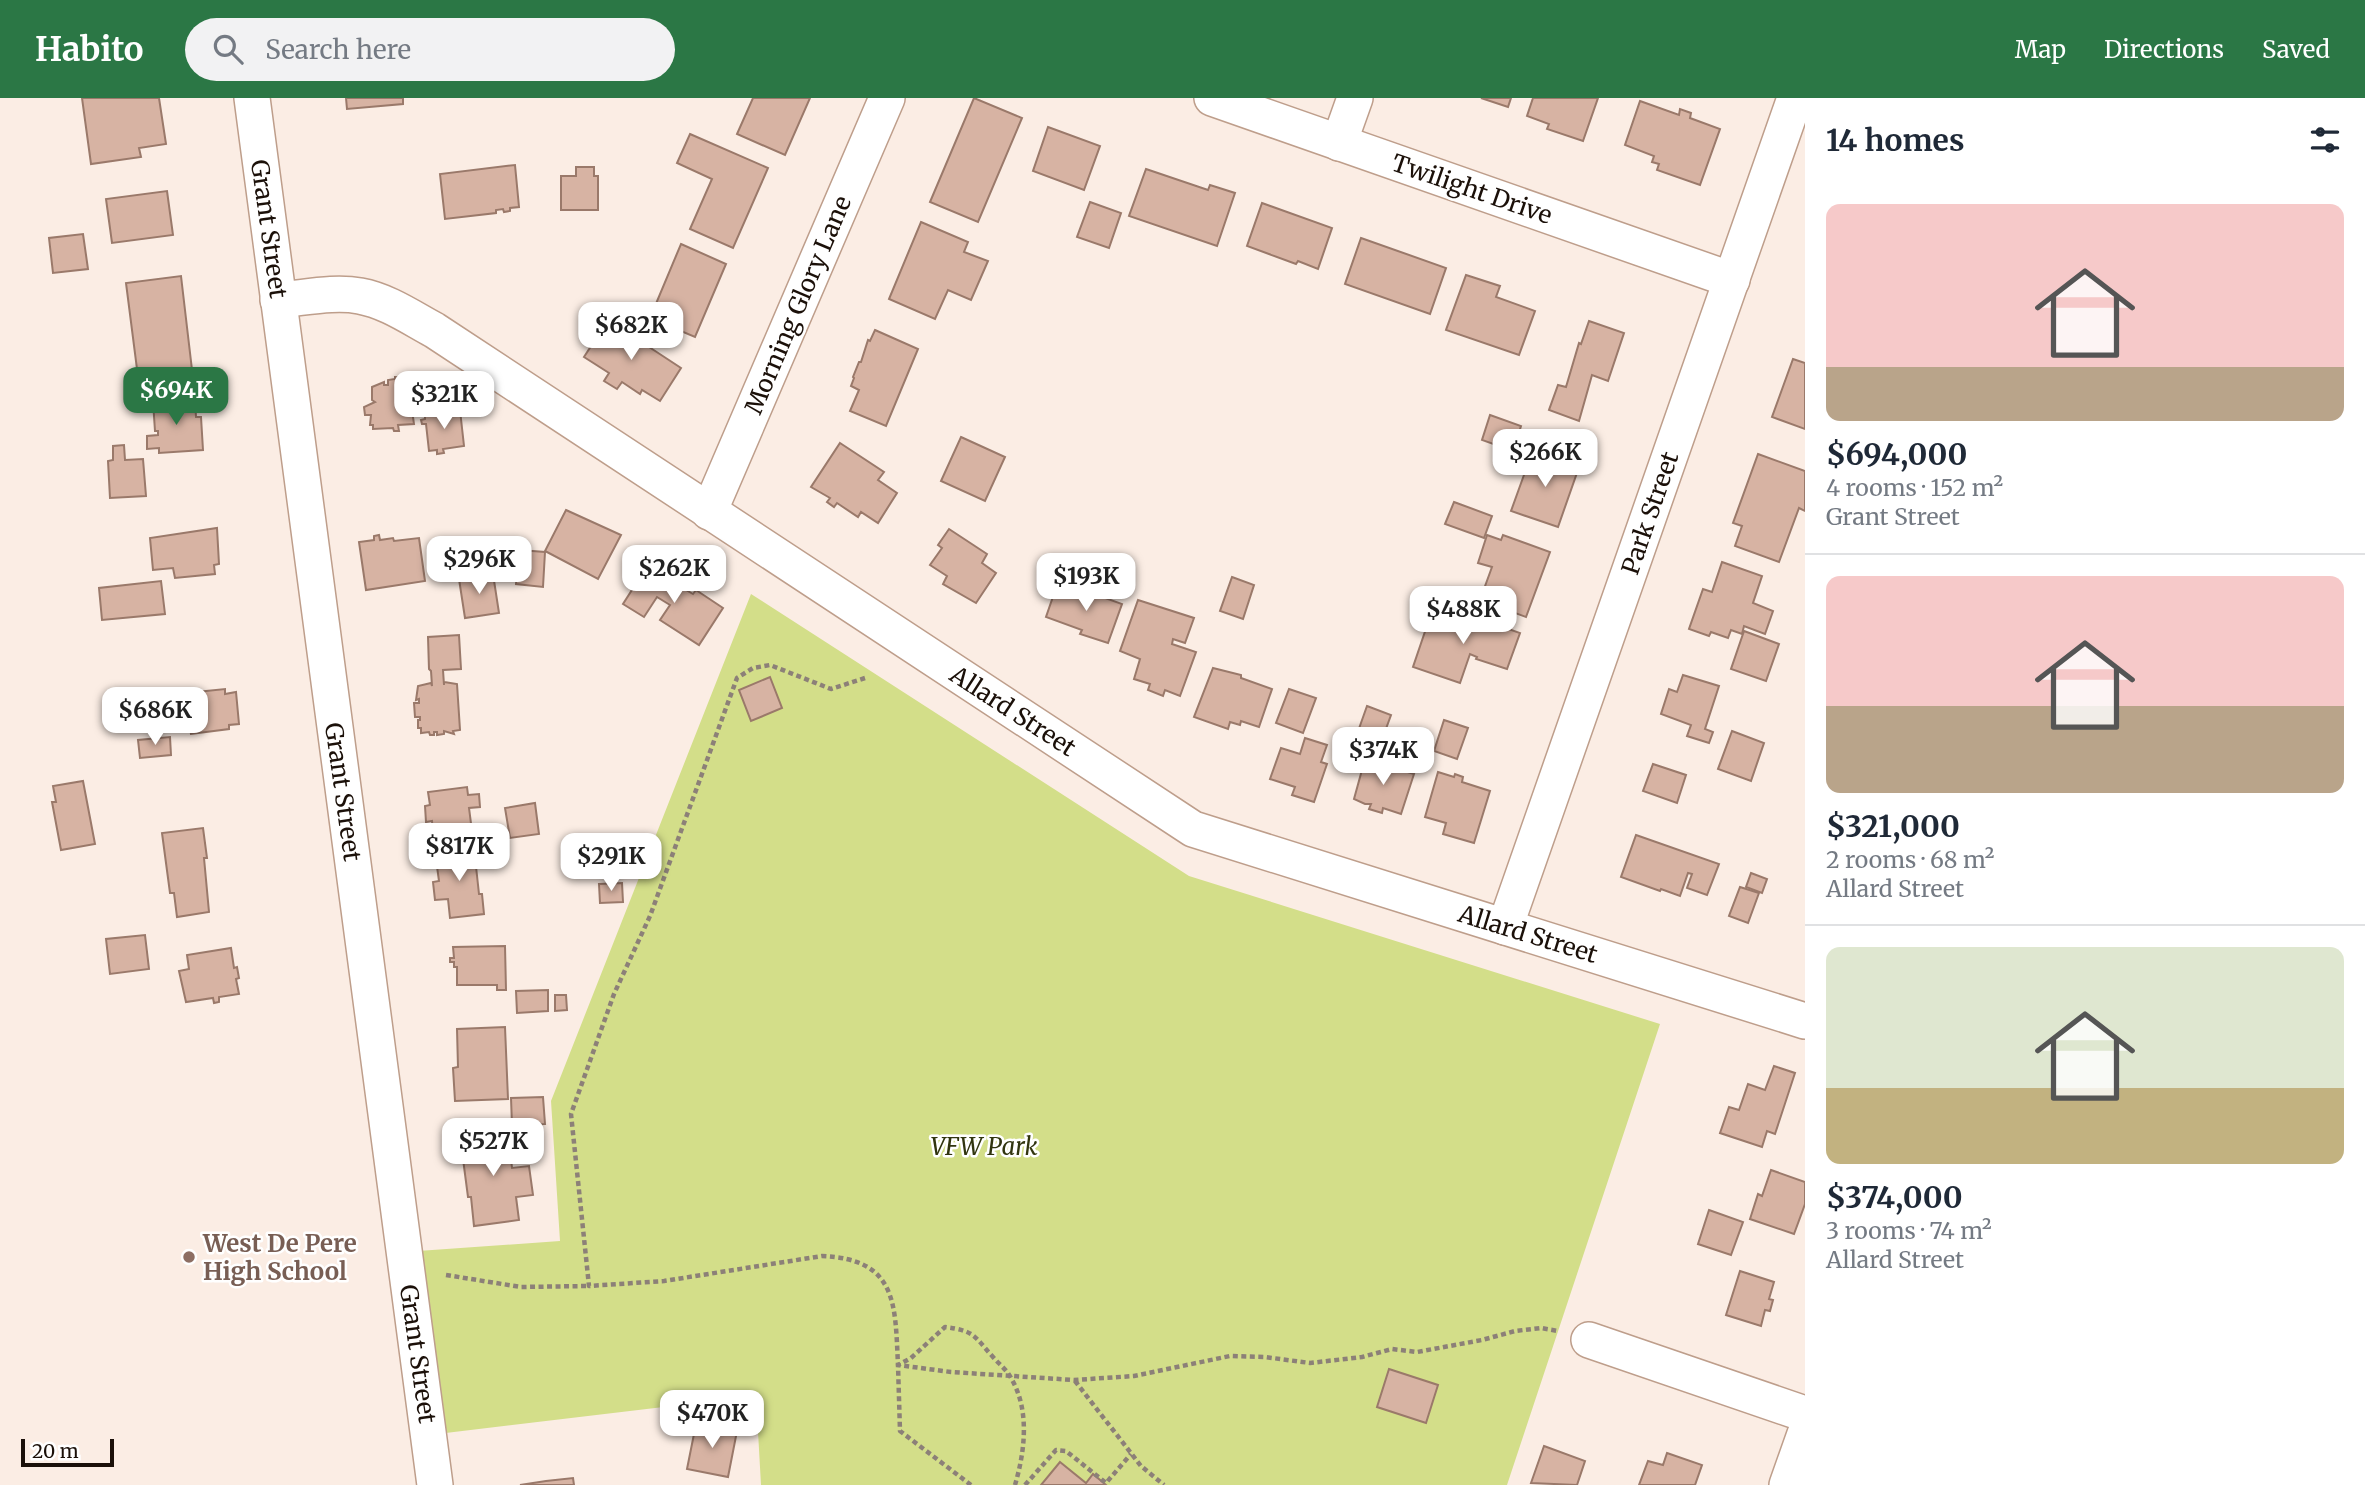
<!DOCTYPE html>
<meta charset="utf-8">
<style>
:root{--surface:#fff;--page:#f2f2f3;--text:#1f2937;--muted:#747a83;--line:#e0e1e3;--accent:#2b7745}
body{margin:0;font-family:Merriweather,serif;background:var(--page);color:var(--text);height:100vh;display:flex;flex-direction:column;font-size:26px;white-space:nowrap}
*{box-sizing:border-box;margin:0}
p{font-size:23px;color:var(--muted)}
.icon{flex:none;width:38px;height:38px;fill:none;stroke:currentColor;stroke-width:2;stroke-linecap:round;stroke-linejoin:round}
.map{position:relative;flex:1;overflow:hidden}
.details{display:flex;flex-direction:column;background:var(--surface);width:560px}
.details>*{flex:none}
.scale{position:absolute;left:21px;bottom:18px;width:93px;box-sizing:border-box;padding-left:7px;border:4px solid #1b1009;border-top:0;font-size:19px;line-height:24px;white-space:nowrap;color:#1b1009;-webkit-text-stroke:5px #fff;paint-order:stroke}
.price{position:absolute;translate:-50% -60px;padding:0 16px;border-radius:14px;background:#fff;color:#222;font-size:23px;line-height:46px;filter:drop-shadow(0 2px 4px #0008)}
.price::after{content:'';position:absolute;left:50%;top:42px;width:21px;height:16px;margin-left:-10px;background:inherit;clip-path:polygon(0 0,100% 0,50% 100%)}
.price.on{background:var(--accent);color:#fff}
ul{padding:0;list-style:none}
li{display:grid;align-content:center;gap:14px;height:371px;padding:0 21px}
li+li{border-top:2px solid var(--line)}
li span{display:grid;place-items:center;height:217px;border-radius:14px;color:#555}
li>.icon{margin-inline-start:auto}
span .icon{width:126px;height:126px;fill:#fffc;stroke-width:1}
li b{font-size:30px}
h2{display:flex;justify-content:space-between;align-items:center;height:84px;padding:0 21px;font-size:30px}
header{display:flex;align-items:center;gap:42px;box-sizing:border-box;height:98px;padding:0 35px;background:var(--accent);color:#fff}
header strong{font-size:33px}
nav{display:flex;gap:38px;margin-inline-start:auto;font-size:24px}
.search{width:490px;height:63px;background:var(--page);display:flex;align-items:center;gap:18px;box-sizing:border-box;padding:0 24px;border-radius:38px;color:var(--muted);font-size:26px}
main{display:flex;flex:1;min-height:0}
.map>svg:first-child{display:block}
.green{fill:#d3de89}
.building{fill:#d7b3a3;stroke:#9a796a;stroke-width:2}
.lines{fill:none;stroke-linecap:round;stroke-linejoin:round}
.minor-casing{stroke:#be9e8b;stroke-width:38}
.path{stroke:#8c8078;stroke-width:4.5;stroke-dasharray:5 3.5;stroke-linecap:butt}
.minor{stroke:#fff;stroke-width:35}
.education-dot{fill:#8d6e63;stroke:#fff;stroke-width:2.5}
.labels{text-anchor:middle;dominant-baseline:central;stroke-width:5;stroke-linejoin:round;paint-order:stroke}
.street-label{font-size:24px;fill:#1b1009;stroke:#fff}
.park-label{font-size:24px;font-style:italic;fill:#31350f;stroke:#fff}
.education-label{font-size:24px;font-weight:bold;fill:#785e54;stroke:#fff;text-anchor:start}
</style>
<header>
<strong>Habito</strong>
<div class="search"><svg class="icon" aria-label="search" viewBox="0 0 24 24"><circle cx="10" cy="10" r="6"/><path d="M15 15l6 6"/></svg>Search here</div>
<nav><a>Map</a><a>Directions</a><a>Saved</a></nav>
</header>
<main>
<div class="map">
<svg width="1805" height="1387" viewBox="0 0 1805 1387">
<rect width="100%" height="100%" fill="#fbede4"/>
<path class="green" d="M751,496L1189,778L1660,926L1507,1387H761L756,1298L429,1337L404,1154L560,1143L551,1003Z"/>
<g class="building">
<path d="M82,0H159L166,46L139,50L141,59L91,66Z"/>
<path d="M346,0H403V6L347,11Z"/>
<path d="M753,0H810L785,57L737,36Z"/>
<path d="M974,0L1022,20L978,124L930,104Z"/>
<path d="M1481,0H1511L1508,9Z"/>
<path d="M1533,0H1598L1583,43L1547,31L1549,26L1527,18Z"/>
<path d="M1640,3L1679,17L1680,11L1691,15L1690,20L1720,31L1700,87L1657,72L1659,66L1652,64L1654,58L1625,47Z"/>
<path d="M1048,29L1100,48L1084,92L1033,73Z"/>
<path d="M690,36L768,70L733,150L690,131L712,81L677,65Z"/>
<path d="M515,67L519,109L510,110V113L504,114L503,111L496,112V115L445,121L440,76Z"/>
<path d="M576,69H594V78H598V112H561V78H576Z"/>
<path d="M1146,71L1208,92L1210,87L1235,95L1217,148L1129,118Z"/>
<path d="M167,93L173,137L112,145L106,101Z"/>
<path d="M1090,104L1121,115L1109,150L1077,139Z"/>
<path d="M1262,105L1332,130L1318,171L1298,163L1296,166L1247,148Z"/>
<path d="M921,124L968,144L964,154L988,163L971,202L948,192L935,221L889,201Z"/>
<path d="M83,136L88,171L53,175L49,140Z"/>
<path d="M1361,140L1446,170L1430,216L1345,186Z"/>
<path d="M681,146L726,166L695,239L650,220Z"/>
<path d="M1466,177L1500,188L1496,199L1535,213L1519,257L1446,232Z"/>
<path d="M181,178L192,272L138,279L126,185Z"/>
<path d="M608,222L681,270L660,303L642,292L640,296L622,284L617,291L604,283L609,275L584,259Z"/>
<path d="M1589,223L1624,235L1608,283L1592,277L1579,323L1549,312L1558,287L1566,289L1579,245L1581,246Z"/>
<path d="M875,232L918,251L886,328L850,313L859,292L851,288L854,280L853,279L859,264H861L868,242L870,243Z"/>
<path d="M1793,261L1805,265V331L1772,319Z"/>
<path d="M395,279L408,280L410,296H415L416,304L411,305L414,326L398,327L399,333H394L393,330L373,331V327H370L371,317H365L364,309L375,304L372,302V289L384,284V287H388V282L395,281Z"/>
<path d="M195,301L196,319H201L203,352L159,355V350L147,351V338L158,337V333H155L153,303Z"/>
<path d="M460,312L464,348L443,351L444,355L437,356V352L429,353L426,326H422L421,322L425,321V317Z"/>
<path d="M1490,317L1521,328L1513,353L1482,342Z"/>
<path d="M961,339L1005,359L985,403L941,383Z"/>
<path d="M840,345L884,374L878,382L897,395L878,425L861,414L858,419L837,405L834,409L827,404L830,400L811,389Z"/>
<path d="M124,347L125,362L143,361L146,398L110,400L108,363L113,362V348Z"/>
<path d="M1533,352L1579,369L1558,429L1511,413Z"/>
<path d="M1758,356L1805,373V413L1799,410L1779,464L1735,448L1742,428L1733,425Z"/>
<path d="M1454,404L1492,418L1484,440L1445,426Z"/>
<path d="M566,412L621,437L598,481L545,453Z"/>
<path d="M217,430L219,466L214,467L215,476L175,480L173,470L153,472L150,440Z"/>
<path d="M949,431L987,456L982,465L996,475L976,505L943,486L947,478L930,467L942,450L938,447Z"/>
<path d="M379,437L380,442L393,440L394,443L419,440L425,483L366,492L359,444L374,442V438Z"/>
<path d="M1487,437L1501,442L1503,437L1550,454L1526,519L1480,502L1492,469L1478,465Z"/>
<path d="M519,452L545,454L543,489L516,486Z"/>
<path d="M1722,464L1762,478L1753,505L1773,513L1765,536L1744,528L1742,536L1731,532L1728,540L1711,534L1709,538L1689,531L1703,491L1712,494Z"/>
<path d="M648,467L681,489L693,496L696,492L723,510L699,547L660,522L670,507L657,499L644,519L623,506Z"/>
<path d="M493,476L499,515L465,520L459,481Z"/>
<path d="M1232,479L1254,487L1243,521L1220,513Z"/>
<path d="M161,483L165,516L102,522L99,490Z"/>
<path d="M1056,490L1076,496L1078,491L1098,497L1100,492L1107,495L1105,500L1122,506L1108,545L1080,536L1082,532L1046,519Z"/>
<path d="M1138,502L1194,520L1185,545L1173,541L1172,546L1196,554L1180,598L1165,592L1163,598L1148,592L1150,586L1134,581L1140,561L1120,553Z"/>
<path d="M1432,513L1473,526L1487,530L1489,524L1520,535L1507,571L1476,561L1477,559L1470,556L1460,585L1413,569Z"/>
<path d="M1744,533L1779,546L1766,583L1731,571Z"/>
<path d="M459,537L461,571L443,572L444,587V584L457,586L460,632L453,633L454,636L444,633V636L437,637V634H434V637H430L429,634L421,635V630H418V622H420V619H415L414,605H419V601L416,602L418,588L431,585L432,588L431,573L429,571L428,539Z"/>
<path d="M1213,570L1241,577V580L1272,591L1259,629L1241,623L1240,627L1230,624L1228,631L1194,619Z"/>
<path d="M1683,577L1719,588L1705,631L1713,634L1709,645L1687,638L1691,627L1661,616L1669,591L1677,594Z"/>
<path d="M770,579L782,610L751,623L739,592Z"/>
<path d="M225,591V596L236,594L239,626L229,627V631L191,636L189,626L184,627L185,631L179,632L174,605L187,604V595Z"/>
<path d="M1289,591L1316,600L1303,635L1276,625Z"/>
<path d="M1367,608L1391,617L1380,647L1356,639Z"/>
<path d="M1444,622L1468,630L1457,661L1434,653Z"/>
<path d="M1732,633L1764,645L1751,683L1718,671Z"/>
<path d="M170,639L171,657L140,660L138,642Z"/>
<path d="M1305,640L1327,647L1321,664L1327,666L1314,704L1292,697L1295,689L1270,681L1281,650L1300,656Z"/>
<path d="M1365,661L1414,676L1401,716L1383,710L1382,715L1369,711L1371,706H1365L1354,701Z"/>
<path d="M1653,666L1686,677L1677,705L1643,693Z"/>
<path d="M1438,674L1454,679L1455,676L1463,679L1462,684L1490,693L1474,745L1443,736L1446,725L1425,719Z"/>
<path d="M83,683L95,746L61,752L52,704H56L53,688Z"/>
<path d="M467,689L468,697L479,696L480,709L469,710L472,733L433,737L432,723L426,724L425,708L430,707L428,694Z"/>
<path d="M535,705L539,736L510,740L505,710Z"/>
<path d="M203,730L207,760H204L209,814L177,819L174,795H170L162,735Z"/>
<path d="M1636,737L1719,766L1707,797L1687,790L1692,776L1688,775L1680,798L1661,791L1660,793L1621,779Z"/>
<path d="M474,750L479,796H482L484,816L450,820L448,801L435,802L433,784L439,783L435,754Z"/>
<path d="M1751,775L1767,781L1762,795L1746,789Z"/>
<path d="M622,785L623,804L600,805L599,786Z"/>
<path d="M1740,789L1759,795L1748,825L1729,818Z"/>
<path d="M145,837L149,871L110,876L106,841Z"/>
<path d="M505,848L506,892H497V887H457V869H454V864H450V860H454L453,849Z"/>
<path d="M231,850L234,870L237,869L239,880L236,881L239,896L219,899V904L214,905L213,900L186,904L179,873L189,871L187,857Z"/>
<path d="M548,892V913L517,915L516,893Z"/>
<path d="M555,897H566L567,912L555,913Z"/>
<path d="M505,929L508,1001L455,1003L453,970L458,969L457,931Z"/>
<path d="M1774,968L1795,975L1775,1036L1767,1033L1762,1049L1720,1035L1729,1009L1739,1012L1748,986L1765,992Z"/>
<path d="M543,999L545,1026L512,1027L511,1000Z"/>
<path d="M508,1032L512,1070L529,1068L533,1097L516,1099L519,1122L474,1128L471,1099H468L460,1038Z"/>
<path d="M1771,1072L1805,1084V1106L1794,1136L1750,1121L1758,1096L1762,1098Z"/>
<path d="M1709,1112L1743,1124L1731,1157L1698,1146Z"/>
<path d="M1740,1173L1774,1184L1769,1201L1773,1202L1770,1213L1765,1212L1761,1228L1726,1217Z"/>
<path d="M1389,1271L1438,1287L1426,1325L1377,1309Z"/>
<path d="M696,1326L737,1333L728,1379L687,1371Z"/>
<path d="M1544,1348L1585,1363L1577,1387L1531,1385Z"/>
<path d="M1667,1355L1702,1367L1695,1387H1639L1648,1363L1663,1367Z"/>
<path d="M1060,1364L1086,1385L1093,1376L1106,1387H1041Z"/>
<path d="M573,1380L574,1387H520L546,1383Z"/>
</g>
<g class="lines">
<defs>
<g id="minor">
<path d="M252,0L435,1387"/>
<path d="M1212,0L1732,182"/>
<path d="M1339,45L1355,0"/>
<path d="M278,202C304,200 334,193 360,198C387,203 410,219 434,232L1193,731L1805,923"/>
<path d="M709,414L887,0"/>
<path d="M1505,829L1795,0"/>
<path d="M1589,1242L1805,1316"/>
<path d="M1787,1387L1805,1336"/>
</g>
</defs>
<use href="#minor" class="minor-casing"/>
<g class="path">
<path d="M865,580L831,591L770,567L753,570L737,580L650,818L614,896L571,1016L589,1188L664,1183L822,1158C898,1161 895,1207 898,1267L951,1274L1074,1282L1134,1278L1230,1258L1265,1259L1310,1265L1362,1259L1392,1251L1417,1254L1482,1242L1515,1233L1541,1230L1558,1233"/>
<path d="M446,1177L521,1189L589,1188"/>
<path d="M1075,1283L1141,1368L1164,1387"/>
<path d="M971,1387L900,1333L898,1267L911,1260L945,1229C975,1233 973,1237 993,1259C999,1266 1007,1272 1011,1280C1030,1312 1025,1353 1015,1387"/>
<path d="M1025,1387L1056,1352L1066,1353L1106,1385L1131,1356"/>
</g>
<use href="#minor" class="minor"/>
</g>
<circle class="education-dot" cx="189" cy="1159" r="7"/>
<g class="labels">
<g class="street-label">
<text transform="translate(1472 91) rotate(19)">Twilight Drive</text>
<text transform="translate(269 131) rotate(82)">Grant Street</text>
<text transform="translate(798 207) rotate(-67)">Morning Glory Lane</text>
<text transform="translate(1650 415) rotate(-71)">Park Street</text>
<text transform="translate(1013 613) rotate(33)">Allard Street</text>
<text transform="translate(343 694) rotate(82)">Grant Street</text>
<text transform="translate(1528 836) rotate(17)">Allard Street</text>
<text transform="translate(418 1256) rotate(82)">Grant Street</text>
</g>
<g class="park-label">
<text x="984" y="1048">VFW Park</text>
</g>
<g class="education-label">
<text x="203" y="1145">West De Pere<tspan x="203" dy="28">High School</tspan></text>
</g>
</g>
</svg>
<div class="scale">20 m</div>
<b class="price" style="left:631px;top:264px">$682K</b>
<b class="price on" style="left:176px;top:329px">$694K</b>
<b class="price" style="left:444px;top:333px">$321K</b>
<b class="price" style="left:1545px;top:391px">$266K</b>
<b class="price" style="left:479px;top:498px">$296K</b>
<b class="price" style="left:674px;top:507px">$262K</b>
<b class="price" style="left:1086px;top:515px">$193K</b>
<b class="price" style="left:1463px;top:548px">$488K</b>
<b class="price" style="left:155px;top:649px">$686K</b>
<b class="price" style="left:1383px;top:689px">$374K</b>
<b class="price" style="left:459px;top:785px">$817K</b>
<b class="price" style="left:611px;top:795px">$291K</b>
<b class="price" style="left:493px;top:1080px">$527K</b>
<b class="price" style="left:712px;top:1352px">$470K</b>
</div>
<section class="details">
<h2>14 homes<svg class="icon" aria-label="filters" viewBox="0 0 24 24"><path d="M4 7h16M4 17h16"/><circle cx="9" cy="7" r="2"/><circle cx="15" cy="17" r="2"/></svg></h2>
<ul>
<li><span style="background:linear-gradient(#f6c9c9 75%,#b9a48a 0)"><svg class="icon" aria-label="home" viewBox="0 0 24 24"><path d="M3 11l9-7 9 7M6 9v11h12V9"/></svg></span><div><b>$694,000</b><p>4 rooms · 152 m²</p><p>Grant Street</p></div></li>
<li><span style="background:linear-gradient(#f6c9c9 60%,#b9a48a 0)"><svg class="icon" aria-label="home" viewBox="0 0 24 24"><path d="M3 11l9-7 9 7M6 9v11h12V9"/></svg></span><div><b>$321,000</b><p>2 rooms · 68 m²</p><p>Allard Street</p></div></li>
<li><span style="background:linear-gradient(#dfe7d0 65%,#c2b280 0)"><svg class="icon" aria-label="home" viewBox="0 0 24 24"><path d="M3 11l9-7 9 7M6 9v11h12V9"/></svg></span><div><b>$374,000</b><p>3 rooms · 74 m²</p><p>Allard Street</p></div></li>
</ul>
</section>
</main>
